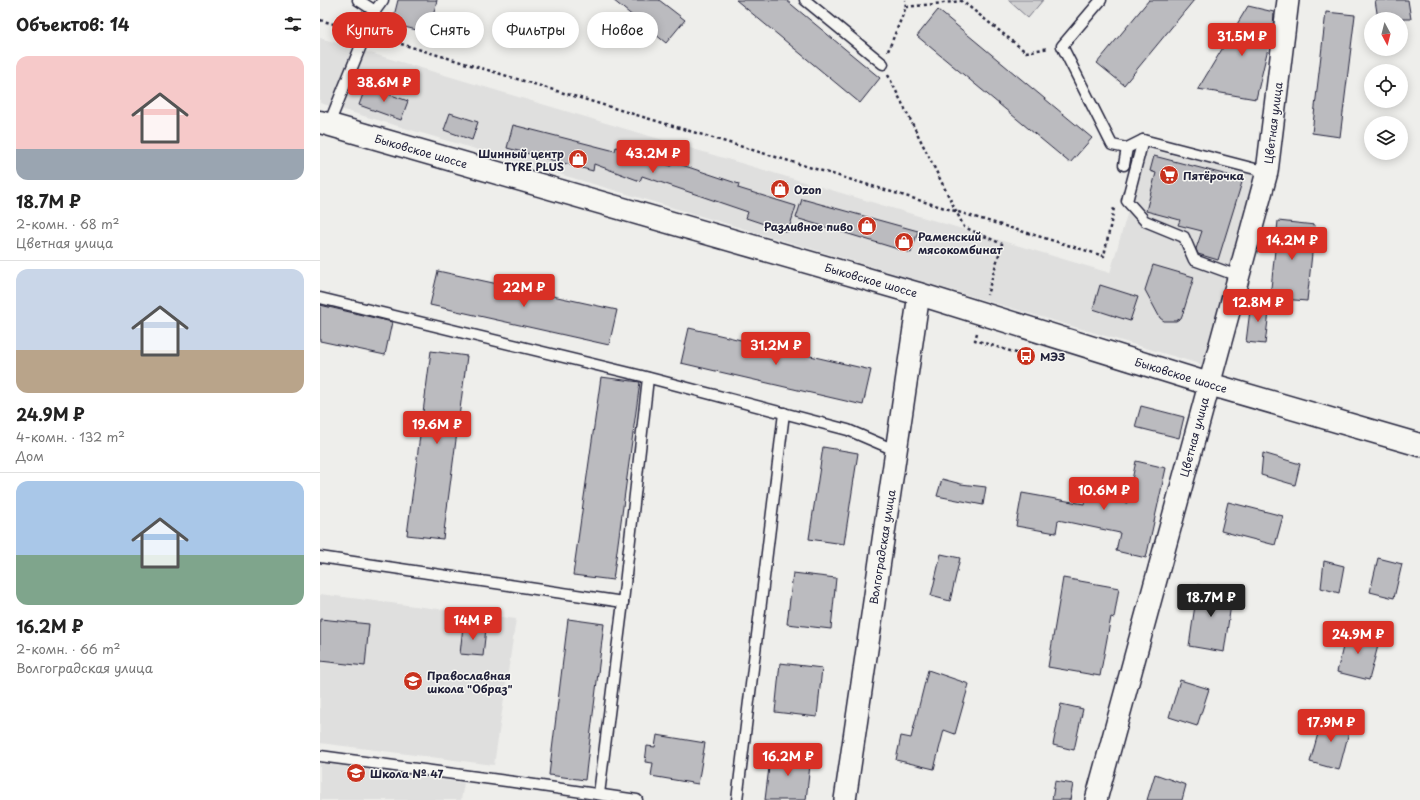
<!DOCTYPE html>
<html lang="ru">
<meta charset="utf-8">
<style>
:root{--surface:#fff;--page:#f2f2f2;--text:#222;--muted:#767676;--line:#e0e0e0;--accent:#d93025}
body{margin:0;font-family:"Playpen Sans",sans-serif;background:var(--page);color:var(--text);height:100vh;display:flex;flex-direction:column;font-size:15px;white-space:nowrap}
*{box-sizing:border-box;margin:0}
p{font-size:13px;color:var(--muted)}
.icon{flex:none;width:22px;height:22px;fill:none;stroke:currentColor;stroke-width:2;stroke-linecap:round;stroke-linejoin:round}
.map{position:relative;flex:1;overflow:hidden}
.details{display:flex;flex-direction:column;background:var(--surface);width:320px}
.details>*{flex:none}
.hud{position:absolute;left:12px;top:12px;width:380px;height:36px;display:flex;gap:8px}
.needle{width:26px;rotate:173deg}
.tools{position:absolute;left:1044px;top:12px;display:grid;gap:8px}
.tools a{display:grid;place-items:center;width:44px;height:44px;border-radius:50%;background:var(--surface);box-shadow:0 2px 10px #0003;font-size:20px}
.price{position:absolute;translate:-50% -34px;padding:0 9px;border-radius:4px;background:var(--accent);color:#fff;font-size:13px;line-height:26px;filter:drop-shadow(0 1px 2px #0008)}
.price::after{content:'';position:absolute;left:50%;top:24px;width:12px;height:9px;margin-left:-6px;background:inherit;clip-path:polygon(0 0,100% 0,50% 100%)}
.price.selected{background:#222;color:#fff}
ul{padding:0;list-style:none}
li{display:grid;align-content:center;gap:8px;height:212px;padding:0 16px}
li+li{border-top:1px solid var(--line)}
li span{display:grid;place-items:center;height:124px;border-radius:12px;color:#555}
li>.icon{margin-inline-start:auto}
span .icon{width:72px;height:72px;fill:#fffc;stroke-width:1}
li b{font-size:17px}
h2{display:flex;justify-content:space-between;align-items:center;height:48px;padding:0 16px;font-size:17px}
.chip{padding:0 14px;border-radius:18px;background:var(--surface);box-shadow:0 2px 10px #0003;font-size:14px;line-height:36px}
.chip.selected{background:var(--accent);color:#fff}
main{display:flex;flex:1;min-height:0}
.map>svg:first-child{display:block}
.built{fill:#dfdfde}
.green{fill:#d0d0d1;stroke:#797986}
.building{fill:#bbbbbf;stroke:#22223b}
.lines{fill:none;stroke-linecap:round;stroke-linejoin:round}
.service-casing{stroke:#22223b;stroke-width:13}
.minor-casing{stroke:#22223b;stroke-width:24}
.primary-casing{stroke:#22223b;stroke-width:25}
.path{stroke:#22223b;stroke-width:2.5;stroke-dasharray:3 3;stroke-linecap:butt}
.service{stroke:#f6f6f2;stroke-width:10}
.minor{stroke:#f6f6f2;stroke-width:21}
.primary{stroke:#f6f6f2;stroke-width:22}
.labels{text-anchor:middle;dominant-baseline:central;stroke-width:3;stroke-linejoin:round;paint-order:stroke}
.street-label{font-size:11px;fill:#22223b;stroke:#f6f6f2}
.poi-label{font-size:11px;font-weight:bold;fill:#22223b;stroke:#f6f6f2;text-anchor:start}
</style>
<main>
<section class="details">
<h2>Объектов: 14<svg class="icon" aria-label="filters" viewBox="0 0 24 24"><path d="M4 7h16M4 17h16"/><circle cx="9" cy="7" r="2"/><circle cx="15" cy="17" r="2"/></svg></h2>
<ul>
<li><span style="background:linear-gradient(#f6c9c9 75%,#9aa5b1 0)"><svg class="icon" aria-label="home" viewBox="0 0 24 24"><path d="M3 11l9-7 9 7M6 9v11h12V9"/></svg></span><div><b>18.7M ₽</b><p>2-комн. · 68 m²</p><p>Цветная улица</p></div></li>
<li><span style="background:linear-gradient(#c9d6e8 65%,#b9a48a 0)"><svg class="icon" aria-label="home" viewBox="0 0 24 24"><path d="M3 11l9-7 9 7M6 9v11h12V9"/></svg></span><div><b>24.9M ₽</b><p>4-комн. · 132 m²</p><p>Дом</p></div></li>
<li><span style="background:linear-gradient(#a9c7e8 60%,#7fa58c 0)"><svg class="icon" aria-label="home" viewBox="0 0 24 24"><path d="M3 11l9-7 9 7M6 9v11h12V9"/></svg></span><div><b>16.2M ₽</b><p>2-комн. · 66 m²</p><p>Волгоградская улица</p></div></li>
</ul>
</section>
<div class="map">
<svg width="1100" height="800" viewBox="0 0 1100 800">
<rect width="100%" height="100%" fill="#eeeeeb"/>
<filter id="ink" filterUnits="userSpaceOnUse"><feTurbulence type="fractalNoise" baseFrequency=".025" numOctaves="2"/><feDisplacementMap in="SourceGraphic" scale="8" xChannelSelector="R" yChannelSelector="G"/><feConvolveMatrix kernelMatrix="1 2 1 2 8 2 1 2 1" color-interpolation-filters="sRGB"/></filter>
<g filter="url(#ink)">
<g class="built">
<path d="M0,38L790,273L826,149L934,174L883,365L0,103Z"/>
<path d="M0,594L196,619L174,765L0,743Z"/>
<path d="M0,763L144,783L141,800H0Z"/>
</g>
<path class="green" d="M688,0H723L708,18Z"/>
<g class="building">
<path d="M78,0H117L109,33L72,24Z"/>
<path d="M293,0H339L365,20L346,43Z"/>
<path d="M416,0H466L560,78L540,103Z"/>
<path d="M829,0H874L804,85L777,63Z"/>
<path d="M1055,0H1088L1091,19H1058Z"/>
<path d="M928,6L954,12L953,27L936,99L878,89Z"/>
<path d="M618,10L772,138L750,163L597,36Z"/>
<path d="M1006,12L1035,15L1020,137L992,133Z"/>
<path d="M46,86L88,101L81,120L39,105Z"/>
<path d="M130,113L158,122L152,140L124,130Z"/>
<path d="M193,125L295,151L296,147L351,166L353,162L419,184L418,188L476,206L468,232L426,218L428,212L322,176L320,181L274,164L273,171L187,148Z"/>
<path d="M834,156L923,179L898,260L878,254L876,249L882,231L858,225L860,220L826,211L836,173L830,171Z"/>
<path d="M482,199L598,231L591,253L476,218Z"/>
<path d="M958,221L995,225L987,301L950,298Z"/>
<path d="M833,265L874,277L863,313L861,318L856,321H844L840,318L825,290Z"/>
<path d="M118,271L297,310L289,345L110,305Z"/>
<path d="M780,285L818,297L810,321L773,309Z"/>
<path d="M931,302L950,304L945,344L926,342Z"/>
<path d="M0,305L72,322L65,355L0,341Z"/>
<path d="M369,328L551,370L543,405L361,363Z"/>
<path d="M111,351L147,356L123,539L87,535Z"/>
<path d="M281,377L320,382L293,580L253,575Z"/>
<path d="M821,406L864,417L859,438L815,427Z"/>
<path d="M503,447L538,453L524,544L489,539Z"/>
<path d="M943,453L980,464L975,485L941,475Z"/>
<path d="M816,461L846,468L826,558L796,551L800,533L738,520L736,533L696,526L702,493L764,504L766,495L807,503Z"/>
<path d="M622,479L641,484L666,487L663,505L617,496Z"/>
<path d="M908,502L963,516L955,545L901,531Z"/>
<path d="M621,554L640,558L630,601L611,596Z"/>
<path d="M1058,558L1082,564L1074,598L1050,592Z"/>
<path d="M1004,561L1024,566L1019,593L1001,588Z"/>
<path d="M473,573L516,578L511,629L467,624Z"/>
<path d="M743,578L799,588L794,618L791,617L780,676L728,667Z"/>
<path d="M878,585L913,591L904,652L869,646Z"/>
<path d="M0,619L49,624L45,666L0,661Z"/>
<path d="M248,619L284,624L265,780L229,775Z"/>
<path d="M143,626L166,628L163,656L140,654Z"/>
<path d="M1027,630L1060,638L1049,680L1017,672Z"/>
<path d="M460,663L502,668L497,717L455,712Z"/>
<path d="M608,670L649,684L635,734L624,730L614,769L576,760L581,736L591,738Z"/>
<path d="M860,680L889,689L877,726L849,717Z"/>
<path d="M741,704L763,709L754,750L733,745Z"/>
<path d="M1003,716L1031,724L1019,770L990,762Z"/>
<path d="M337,735L385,743L378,784L331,776L333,763L325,762L327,746L335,747Z"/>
<path d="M451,751L491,756L486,800H445Z"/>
<path d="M835,774L866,785L862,800H827Z"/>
<path d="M735,781L753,784L750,800H732Z"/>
</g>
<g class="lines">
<defs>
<g id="service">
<path d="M485,0L563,64"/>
<path d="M781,0L742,46L792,145L807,148L823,140L947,172"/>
<path d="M55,11L63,0"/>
<path d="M9,124L55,11L38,0"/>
<path d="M823,140L807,201L825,221L864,237L874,260L918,276"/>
<path d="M804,165L807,148"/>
<path d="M0,298L322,376L528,430L577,451"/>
<path d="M0,557L303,602"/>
<path d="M0,756L194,782L317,800"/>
<path d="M279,794L303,602L328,378"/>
<path d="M417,800L464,413"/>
</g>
<g id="minor">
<path d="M525,800L599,294"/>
<path d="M776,800L947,172L968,0"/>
</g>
<path id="primary" d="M0,122L599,294L889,384L1100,445"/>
</defs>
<use href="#service" class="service-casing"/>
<use href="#minor" class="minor-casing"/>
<use href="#primary" class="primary-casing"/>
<g class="path">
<path d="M586,7L642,1L706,52L729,48"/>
<path d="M0,20L34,30"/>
<path d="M58,37L784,256L794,208"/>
<path d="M568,51L586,7L585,0"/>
<path d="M568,75L644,227L682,244L667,295"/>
<path d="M657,333L655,340L706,356"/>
</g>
<use href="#service" class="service"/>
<use href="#minor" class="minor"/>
<use href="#primary" class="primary"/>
</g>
</g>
<defs>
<symbol id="shop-disc" viewBox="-11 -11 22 22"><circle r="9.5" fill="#c8321e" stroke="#f6f6f2"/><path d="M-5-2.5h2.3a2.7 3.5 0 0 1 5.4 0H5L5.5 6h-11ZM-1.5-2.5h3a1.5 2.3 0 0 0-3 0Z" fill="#fff"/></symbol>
<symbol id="supermarket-disc" viewBox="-11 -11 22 22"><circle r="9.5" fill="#c8321e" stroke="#f6f6f2"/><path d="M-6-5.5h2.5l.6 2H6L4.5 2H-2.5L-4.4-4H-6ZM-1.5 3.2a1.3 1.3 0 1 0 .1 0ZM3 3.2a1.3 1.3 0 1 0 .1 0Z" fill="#fff"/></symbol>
<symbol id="bus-disc" viewBox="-11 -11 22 22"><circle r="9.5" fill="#c8321e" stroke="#f6f6f2"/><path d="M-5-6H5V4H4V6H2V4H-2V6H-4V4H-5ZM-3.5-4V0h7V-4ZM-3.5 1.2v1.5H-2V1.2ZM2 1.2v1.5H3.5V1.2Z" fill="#fff"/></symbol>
<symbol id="school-disc" viewBox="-11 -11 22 22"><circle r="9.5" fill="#c8321e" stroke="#f6f6f2"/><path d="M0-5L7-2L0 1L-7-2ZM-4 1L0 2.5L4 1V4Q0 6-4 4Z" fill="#fff"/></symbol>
</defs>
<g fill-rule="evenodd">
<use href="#shop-disc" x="247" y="148" width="22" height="22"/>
<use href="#supermarket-disc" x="838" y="164" width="22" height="22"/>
<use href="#shop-disc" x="449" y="178" width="22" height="22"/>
<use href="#shop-disc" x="536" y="215" width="22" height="22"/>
<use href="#shop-disc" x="573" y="231" width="22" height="22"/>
<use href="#bus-disc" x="695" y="345" width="22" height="22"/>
<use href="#school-disc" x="82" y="670" width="22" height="22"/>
<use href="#school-disc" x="25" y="762" width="22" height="22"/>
</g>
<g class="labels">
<g class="street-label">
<text transform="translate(953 123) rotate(-83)">Цветная улица</text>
<text transform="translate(101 151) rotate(16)">Быковское шоссе</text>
<text transform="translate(551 280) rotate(16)">Быковское шоссе</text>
<text transform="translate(861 375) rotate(17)">Быковское шоссе</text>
<text transform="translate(874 437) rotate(-75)">Цветная улица</text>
<text transform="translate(562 547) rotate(-81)">Волгоградская улица</text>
</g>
<g class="poi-label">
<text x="244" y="153" text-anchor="end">Шинный центр<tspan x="244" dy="13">TYRE PLUS</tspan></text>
<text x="863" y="175">Пятёрочка</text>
<text x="474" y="189">Ozon</text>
<text x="533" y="226" text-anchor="end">Разливное пиво</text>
<text x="598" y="236">Раменский<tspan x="598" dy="13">мясокомбинат</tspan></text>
<text x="720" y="356">МЭЗ</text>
<text x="107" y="675">Православная<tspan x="107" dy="13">школа "Образ"</tspan></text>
<text x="50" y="773">Школа № 47</text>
</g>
</g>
</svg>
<div class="tools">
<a><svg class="needle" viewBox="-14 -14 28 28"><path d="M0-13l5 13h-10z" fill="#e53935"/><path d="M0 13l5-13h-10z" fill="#767676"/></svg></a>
<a><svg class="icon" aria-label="locate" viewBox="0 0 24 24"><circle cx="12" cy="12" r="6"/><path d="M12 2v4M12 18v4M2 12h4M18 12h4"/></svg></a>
<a><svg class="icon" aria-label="layers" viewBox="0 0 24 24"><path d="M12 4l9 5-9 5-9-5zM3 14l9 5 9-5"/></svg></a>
</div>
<b class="price" style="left:922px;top:57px">31.5M ₽</b>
<b class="price" style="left:64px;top:103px">38.6M ₽</b>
<b class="price" style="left:333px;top:174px">43.2M ₽</b>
<b class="price" style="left:972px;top:261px">14.2M ₽</b>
<b class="price" style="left:204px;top:308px">22M ₽</b>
<b class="price" style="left:938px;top:323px">12.8M ₽</b>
<b class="price" style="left:456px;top:366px">31.2M ₽</b>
<b class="price" style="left:117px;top:445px">19.6M ₽</b>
<b class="price" style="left:784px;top:511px">10.6M ₽</b>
<b class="price selected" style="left:891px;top:618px">18.7M ₽</b>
<b class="price" style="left:153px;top:641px">14M ₽</b>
<b class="price" style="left:1038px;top:655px">24.9M ₽</b>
<b class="price" style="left:1011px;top:743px">17.9M ₽</b>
<b class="price" style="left:468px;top:777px">16.2M ₽</b>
<div class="hud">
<a class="chip selected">Купить</a>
<a class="chip">Снять</a>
<a class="chip">Фильтры</a>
<a class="chip">Новое</a>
</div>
</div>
</main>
